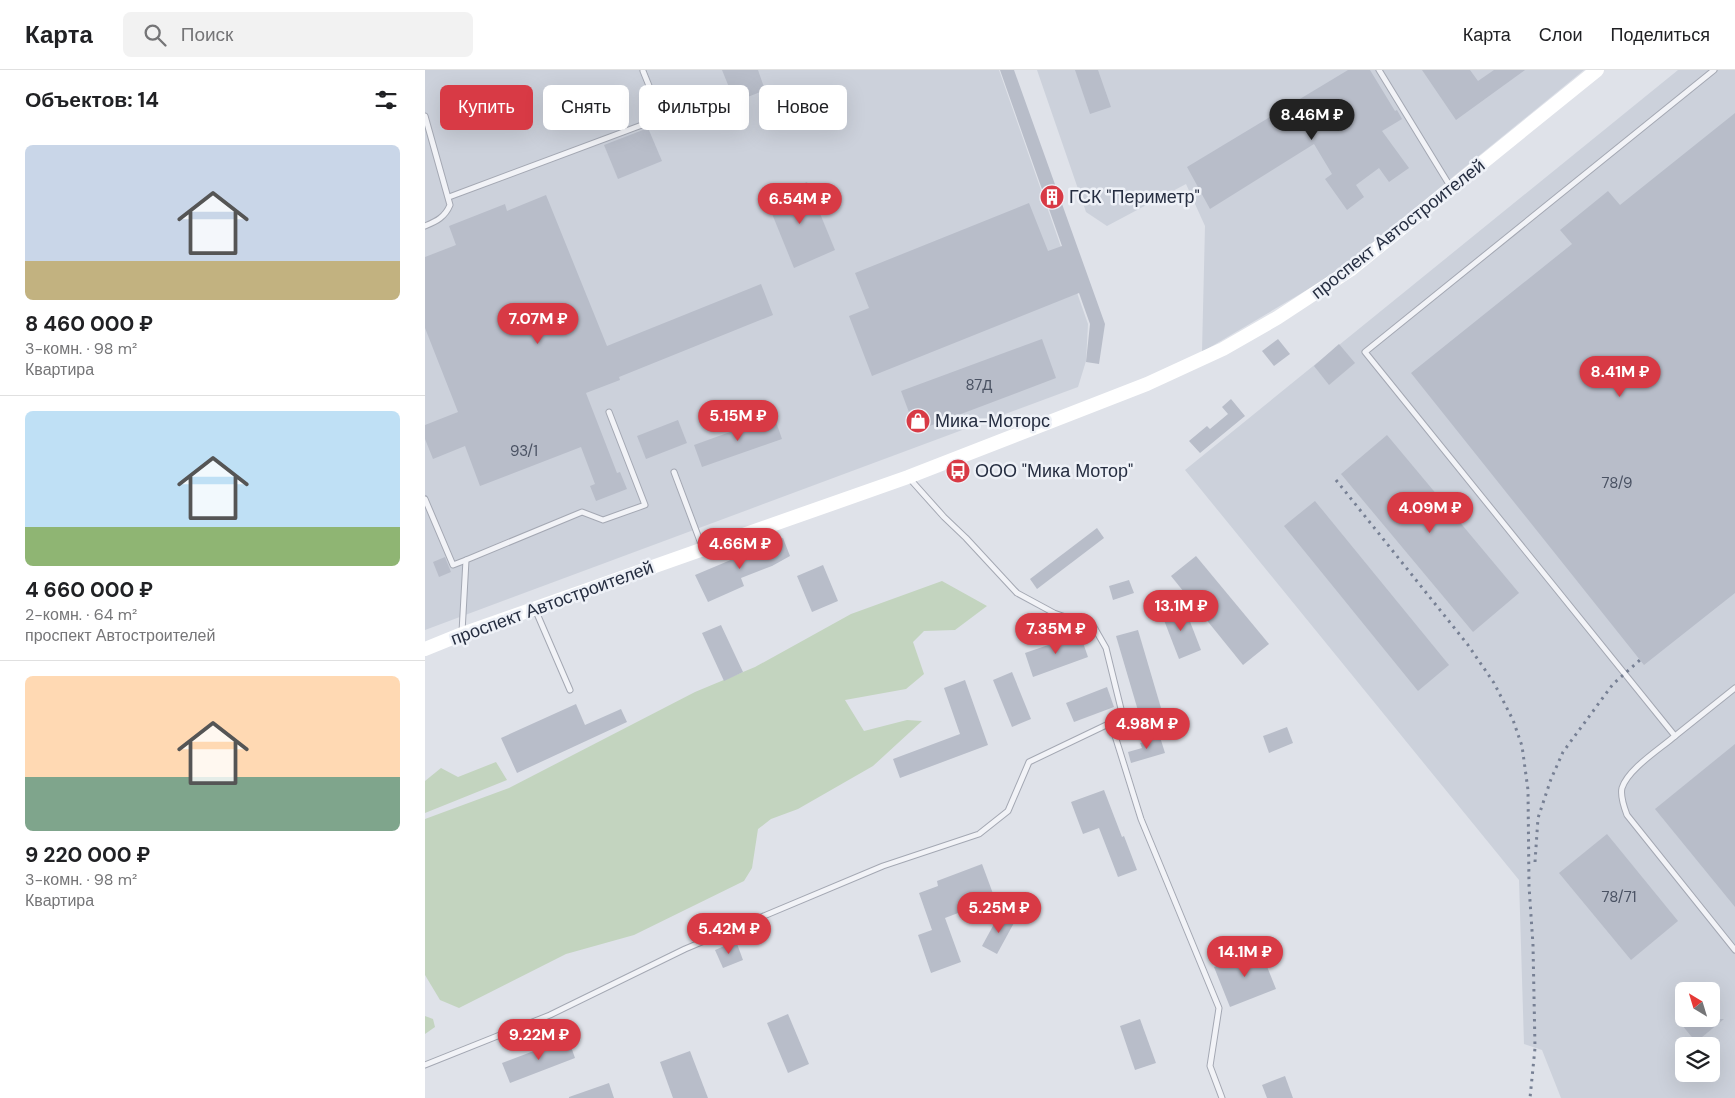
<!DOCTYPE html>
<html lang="ru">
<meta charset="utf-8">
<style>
:root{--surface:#fff;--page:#f2f2f2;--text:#202124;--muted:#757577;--line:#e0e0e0;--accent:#d83a45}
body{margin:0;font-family:"DM Sans",sans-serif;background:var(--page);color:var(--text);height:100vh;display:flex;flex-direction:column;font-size:19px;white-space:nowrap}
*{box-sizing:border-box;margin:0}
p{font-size:16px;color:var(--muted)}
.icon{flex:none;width:28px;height:28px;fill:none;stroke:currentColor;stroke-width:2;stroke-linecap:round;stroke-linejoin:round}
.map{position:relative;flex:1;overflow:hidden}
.sheet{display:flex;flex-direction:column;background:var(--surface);width:425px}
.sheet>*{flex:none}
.hud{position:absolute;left:15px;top:15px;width:475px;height:45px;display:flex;gap:10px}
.needle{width:32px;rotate:322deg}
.controls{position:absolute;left:1250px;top:912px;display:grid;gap:10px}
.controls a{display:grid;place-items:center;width:45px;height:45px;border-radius:8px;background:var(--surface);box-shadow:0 5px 20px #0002;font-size:25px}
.price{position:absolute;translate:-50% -42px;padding:0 11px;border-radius:18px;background:var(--accent);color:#fff;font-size:16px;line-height:32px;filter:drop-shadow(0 1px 2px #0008)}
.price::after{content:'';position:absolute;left:50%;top:30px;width:15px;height:11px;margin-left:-8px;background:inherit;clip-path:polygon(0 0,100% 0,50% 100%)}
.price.current{background:#222;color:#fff}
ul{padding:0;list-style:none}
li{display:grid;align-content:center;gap:10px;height:265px;padding:0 25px}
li+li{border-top:1px solid var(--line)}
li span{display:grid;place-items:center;height:155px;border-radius:8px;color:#555}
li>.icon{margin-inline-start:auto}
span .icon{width:90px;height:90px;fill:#fffc;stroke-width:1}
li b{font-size:21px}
h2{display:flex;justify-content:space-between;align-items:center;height:60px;padding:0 25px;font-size:21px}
.chip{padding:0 18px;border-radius:8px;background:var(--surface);box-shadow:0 5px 20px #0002;font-size:18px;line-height:45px}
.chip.current{background:var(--accent);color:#fff}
header{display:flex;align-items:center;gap:30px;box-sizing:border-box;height:70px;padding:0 25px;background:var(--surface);border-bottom:1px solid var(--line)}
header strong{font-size:24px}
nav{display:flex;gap:28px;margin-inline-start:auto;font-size:18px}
.search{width:350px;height:45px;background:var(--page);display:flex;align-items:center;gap:12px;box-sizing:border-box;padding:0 18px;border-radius:8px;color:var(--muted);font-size:19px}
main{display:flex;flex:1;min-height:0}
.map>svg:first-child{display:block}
.built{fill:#ccd1db;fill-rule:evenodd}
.green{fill:#c3d4bf}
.building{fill:#b8bdc9}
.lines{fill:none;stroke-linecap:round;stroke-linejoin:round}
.lane-casing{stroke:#a4a8b3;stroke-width:7}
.lane{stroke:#f2f3f7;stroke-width:5}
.secondary{stroke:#fff;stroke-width:14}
.rail{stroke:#778094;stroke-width:3;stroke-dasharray:2.5 5;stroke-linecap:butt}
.labels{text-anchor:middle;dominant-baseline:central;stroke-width:5;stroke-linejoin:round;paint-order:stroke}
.number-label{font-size:15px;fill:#4a5263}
.poi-label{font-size:18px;fill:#262e41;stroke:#eef1f7;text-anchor:start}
.street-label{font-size:18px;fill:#262e41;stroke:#eef1f7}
</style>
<header>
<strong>Карта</strong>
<div class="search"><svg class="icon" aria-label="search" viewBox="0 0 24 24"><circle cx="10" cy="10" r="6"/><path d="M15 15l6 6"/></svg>Поиск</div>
<nav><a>Карта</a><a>Слои</a><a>Поделиться</a></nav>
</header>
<main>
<section class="sheet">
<h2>Объектов: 14<svg class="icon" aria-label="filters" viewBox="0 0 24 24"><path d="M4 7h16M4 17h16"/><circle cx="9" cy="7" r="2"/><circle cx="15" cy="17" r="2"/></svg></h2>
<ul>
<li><span style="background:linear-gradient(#c9d6e8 75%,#c2b280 0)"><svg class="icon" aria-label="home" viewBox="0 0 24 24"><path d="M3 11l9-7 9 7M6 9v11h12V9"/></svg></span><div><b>8 460 000 ₽</b><p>3-комн. · 98 m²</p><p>Квартира</p></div></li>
<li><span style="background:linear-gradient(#bfe0f5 75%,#8fb573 0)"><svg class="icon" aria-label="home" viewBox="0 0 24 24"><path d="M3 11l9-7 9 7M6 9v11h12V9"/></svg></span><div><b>4 660 000 ₽</b><p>2-комн. · 64 m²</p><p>проспект Автостроителей</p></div></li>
<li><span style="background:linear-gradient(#ffd9b3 65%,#7fa58c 0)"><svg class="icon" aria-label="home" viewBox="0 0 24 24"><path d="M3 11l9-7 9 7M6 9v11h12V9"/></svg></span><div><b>9 220 000 ₽</b><p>3-комн. · 98 m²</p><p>Квартира</p></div></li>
</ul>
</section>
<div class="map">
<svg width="1310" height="1028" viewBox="0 0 1310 1028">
<rect width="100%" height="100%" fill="#dfe2e9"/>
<g class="built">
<path d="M0,0H574L663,254L661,291L653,317L0,560Z"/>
<path d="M612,0H1159L909,204L777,282L780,156L761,114L682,156L661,142Z"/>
<path d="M1253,0H1310V1028H1136L1117,980L1099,974L1094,810L760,400ZM1259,921H1286V949H1259ZM1259,976H1286V1004H1259Z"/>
</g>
<g class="green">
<path d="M517,511L562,536L530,560L499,561L488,572L499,604L481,619L420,630L439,661L482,650L497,651L448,696L373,739L346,749L333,759L327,798L319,811L209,865L141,884L34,938L15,930L0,905V749L84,718L270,622L330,597L426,544Z"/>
<path d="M71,692L82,710L0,743V711L16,698L33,707Z"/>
<path d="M0,946L8,949L10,957L0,964Z"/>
</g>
<g class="building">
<path d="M297,0H333L340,20L310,32Z"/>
<path d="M575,0H589L680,254L674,294L661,292L665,254L654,223L447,306L424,246L444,238L430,203L604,133L623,181L637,176Z"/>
<path d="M650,0H673L686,37L665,44Z"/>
<path d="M923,0H945L970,41L972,40L977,49L957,61L984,98L964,112L954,98L931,115L939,127L922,140L900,109L907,104L889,74L785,139L762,97Z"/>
<path d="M997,0H1045L1053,11L1069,0H1100L1031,50Z"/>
<path d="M1310,43V523L1219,595L986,303L1147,174L1135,160L1183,121L1195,135Z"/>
<path d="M223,58L237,91L193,109L179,75Z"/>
<path d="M382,112L410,180L369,198L341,129Z"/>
<path d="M121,125L182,276L336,214L348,245L194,307L195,310L161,323L192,403L195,402L202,419L171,431L165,416L170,414L156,377L55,416L40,376L8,389L0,369V355L33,342L0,258V187L31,175L24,156L80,134L82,141Z"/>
<path d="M617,269L631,308L491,361L476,321Z"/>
<path d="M853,269L865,284L849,296L837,281Z"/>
<path d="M914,274L930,293L904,315L889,296Z"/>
<path d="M806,329L820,346L775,383L764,371L782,356L785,359L803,344L797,337Z"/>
<path d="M349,346L357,369L277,397L269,375Z"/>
<path d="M253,350L262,373L221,389L212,366Z"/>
<path d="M962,365L1094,523L1048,562L916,404Z"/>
<path d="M890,431L1024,595L993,621L859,456Z"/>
<path d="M672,458L679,468L612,519L605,509Z"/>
<path d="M358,468L365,486L347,496L316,508L319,516L283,532L270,505Z"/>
<path d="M771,486L844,574L818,595L746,506Z"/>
<path d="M20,487L26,502L14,507L8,492Z"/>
<path d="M398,495L413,531L387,542L372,506Z"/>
<path d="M704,510L709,523L688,530L684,516Z"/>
<path d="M759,536L776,580L754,589L737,545Z"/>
<path d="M296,555L318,602L299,611L277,563Z"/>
<path d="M713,560L736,638L714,644L691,566Z"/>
<path d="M655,564L663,587L608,607L600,583Z"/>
<path d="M587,602L606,649L587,657L568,610Z"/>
<path d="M540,610L563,675L475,708L468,689L535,664L519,618Z"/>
<path d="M682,617L689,637L649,652L641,633Z"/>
<path d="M151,634L160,655L196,639L202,652L92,703L76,668Z"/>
<path d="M862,657L868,673L844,683L838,666Z"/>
<path d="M735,667L740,683L706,693L703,682L717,678L715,673Z"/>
<path d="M1310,674V837L1230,739Z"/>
<path d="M679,720L697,767L699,766L712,800L693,807L674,758L658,764L646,732Z"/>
<path d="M1182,764L1253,851L1206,890L1134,803Z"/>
<path d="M557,794L570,829L520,848L536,892L506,903L493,865L507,860L494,823L513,816L512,811Z"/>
<path d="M575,843L590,851L572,884L557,876Z"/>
<path d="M311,871L318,890L298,898L290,880Z"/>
<path d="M835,879L851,919L805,937L789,897Z"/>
<path d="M363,944L384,994L363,1003L342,953Z"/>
<path d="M715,949L731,993L710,1000L695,956Z"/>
<path d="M1252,949H1299L1271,972Z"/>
<path d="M143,968L150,988L85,1013L77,993Z"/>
<path d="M265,981L283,1028H248L235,992Z"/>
<path d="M860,1006L868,1028H842L837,1015Z"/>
<path d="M184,1013L189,1028H144V1027Z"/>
</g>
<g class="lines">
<defs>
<g id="lane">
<path d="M954,0L1025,116"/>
<path d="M1289,0L940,282L1250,666L1310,618"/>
<path d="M0,46L25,135C20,147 12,151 0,156"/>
<path d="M24,127L233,49L235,43L218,1"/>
<path d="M249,402L278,479"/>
<path d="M0,429L28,495L41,490"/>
<path d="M110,539L145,620"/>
<path d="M37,562L41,490L157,442L178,450L220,435L184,342"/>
<path d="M686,653L716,749L794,938L785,996L797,1028"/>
<path d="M1250,666C1235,679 1203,699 1197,718C1195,726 1199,737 1202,745L1310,880"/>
<path d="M0,995L125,945L260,879L458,796L554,764L583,741L604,692L698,647L681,578L669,557L629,543L592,523L541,468L519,447L485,409"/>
</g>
</defs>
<use href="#lane" class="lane-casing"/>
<use href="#lane" class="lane"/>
<path class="secondary" d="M0,579L37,564L483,407L722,314L798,279L852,248L925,200L1172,0"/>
<g class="rail">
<path d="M911,410L1043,575L1069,613L1088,650L1097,676L1103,720L1104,816L1108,875L1110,978L1105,1028"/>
<path d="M1110,792L1113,748L1126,709L1138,682L1188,614L1215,590"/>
</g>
</g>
<defs>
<symbol id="building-disc" viewBox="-11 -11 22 22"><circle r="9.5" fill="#d83a45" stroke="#eef1f7"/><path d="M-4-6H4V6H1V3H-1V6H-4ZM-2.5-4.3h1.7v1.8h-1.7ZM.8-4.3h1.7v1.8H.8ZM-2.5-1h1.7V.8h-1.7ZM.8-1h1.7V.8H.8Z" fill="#fff"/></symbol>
<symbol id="shop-disc" viewBox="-11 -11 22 22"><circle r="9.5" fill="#d83a45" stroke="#eef1f7"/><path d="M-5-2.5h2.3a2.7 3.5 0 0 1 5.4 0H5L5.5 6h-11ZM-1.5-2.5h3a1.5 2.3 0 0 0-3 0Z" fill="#fff"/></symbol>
<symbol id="bus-disc" viewBox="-11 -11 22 22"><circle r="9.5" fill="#d83a45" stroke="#eef1f7"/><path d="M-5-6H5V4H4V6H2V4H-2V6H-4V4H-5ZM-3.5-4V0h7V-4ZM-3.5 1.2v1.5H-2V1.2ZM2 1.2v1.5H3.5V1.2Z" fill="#fff"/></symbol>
</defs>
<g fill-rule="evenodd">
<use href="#building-disc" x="613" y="113" width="28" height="28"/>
<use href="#shop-disc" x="479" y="337" width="28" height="28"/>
<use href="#bus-disc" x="519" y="387" width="28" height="28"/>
</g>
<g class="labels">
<g class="number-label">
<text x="554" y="315">87Д</text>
<text x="99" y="381">93/1</text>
<text x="1192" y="413">78/9</text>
<text x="1194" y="827">78/71</text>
</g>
<g class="poi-label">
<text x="644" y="127">ГСК "Периметр"</text>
<text x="510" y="351">Мика-Моторс</text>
<text x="550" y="401">ООО "Мика Мотор"</text>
</g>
<g class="street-label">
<text transform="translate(973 159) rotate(-38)">проспект Автостроителей</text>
<text transform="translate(127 533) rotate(-20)">проспект Автостроителей</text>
</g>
</g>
</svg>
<div class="controls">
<a><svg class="needle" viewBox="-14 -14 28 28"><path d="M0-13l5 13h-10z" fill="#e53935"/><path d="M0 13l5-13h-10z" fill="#757577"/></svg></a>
<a><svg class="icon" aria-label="layers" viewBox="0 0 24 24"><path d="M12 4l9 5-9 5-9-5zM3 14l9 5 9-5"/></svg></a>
</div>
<b class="price current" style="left:887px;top:71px">8.46M ₽</b>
<b class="price" style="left:375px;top:155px">6.54M ₽</b>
<b class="price" style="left:113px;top:275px">7.07M ₽</b>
<b class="price" style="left:1195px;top:328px">8.41M ₽</b>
<b class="price" style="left:313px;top:372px">5.15M ₽</b>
<b class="price" style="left:1005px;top:464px">4.09M ₽</b>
<b class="price" style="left:315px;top:500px">4.66M ₽</b>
<b class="price" style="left:756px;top:562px">13.1M ₽</b>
<b class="price" style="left:631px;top:585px">7.35M ₽</b>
<b class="price" style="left:722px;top:680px">4.98M ₽</b>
<b class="price" style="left:574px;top:864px">5.25M ₽</b>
<b class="price" style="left:304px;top:885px">5.42M ₽</b>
<b class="price" style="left:820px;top:908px">14.1M ₽</b>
<b class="price" style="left:114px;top:991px">9.22M ₽</b>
<div class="hud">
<a class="chip current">Купить</a>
<a class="chip">Снять</a>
<a class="chip">Фильтры</a>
<a class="chip">Новое</a>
</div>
</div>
</main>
